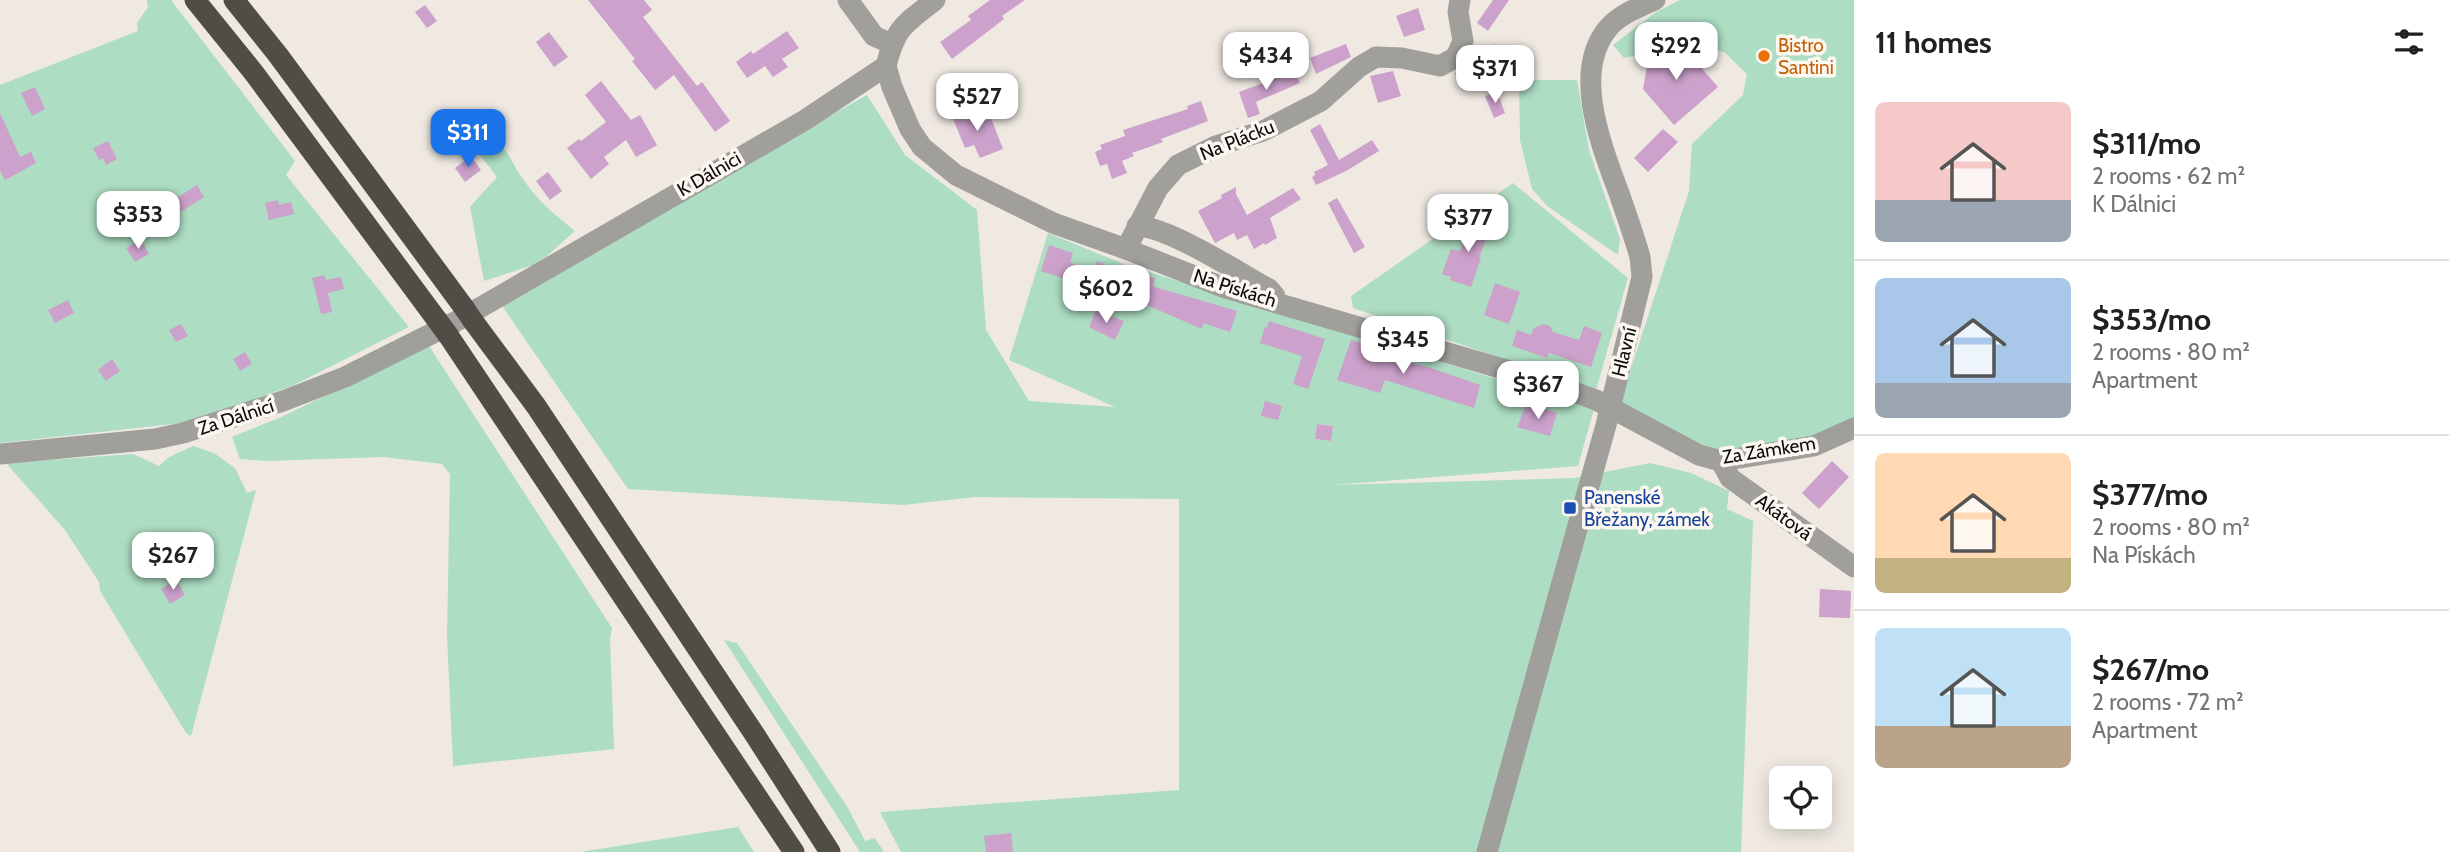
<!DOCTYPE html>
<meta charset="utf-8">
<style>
:root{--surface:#fff;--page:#f6f6f6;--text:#202124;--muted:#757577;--line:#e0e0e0;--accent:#1a73e8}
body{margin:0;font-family:Cabin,sans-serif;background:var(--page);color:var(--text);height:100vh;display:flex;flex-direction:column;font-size:26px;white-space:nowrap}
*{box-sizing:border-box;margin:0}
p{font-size:23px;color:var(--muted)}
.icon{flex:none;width:38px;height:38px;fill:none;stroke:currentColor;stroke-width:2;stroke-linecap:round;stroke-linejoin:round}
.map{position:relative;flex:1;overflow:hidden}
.panel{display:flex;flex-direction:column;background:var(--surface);width:595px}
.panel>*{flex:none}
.buttons{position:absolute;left:1769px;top:766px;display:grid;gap:14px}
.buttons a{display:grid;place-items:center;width:63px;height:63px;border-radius:10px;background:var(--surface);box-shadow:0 4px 18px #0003;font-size:35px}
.price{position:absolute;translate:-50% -60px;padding:0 16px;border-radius:14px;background:#fff;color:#222;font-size:23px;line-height:46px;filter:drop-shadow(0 2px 4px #0008)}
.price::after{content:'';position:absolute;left:50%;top:42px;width:21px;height:16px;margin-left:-10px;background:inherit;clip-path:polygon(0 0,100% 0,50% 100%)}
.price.current{background:var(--accent);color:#fff}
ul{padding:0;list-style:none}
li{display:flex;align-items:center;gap:21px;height:175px;padding:0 21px}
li+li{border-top:2px solid var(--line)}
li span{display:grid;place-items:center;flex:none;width:196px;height:140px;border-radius:10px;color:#555}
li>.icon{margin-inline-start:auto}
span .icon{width:84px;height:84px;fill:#fffc;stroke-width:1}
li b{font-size:30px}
h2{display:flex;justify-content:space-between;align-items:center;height:84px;padding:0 21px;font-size:30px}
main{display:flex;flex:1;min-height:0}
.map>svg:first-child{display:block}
.green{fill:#adddc3;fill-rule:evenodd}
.building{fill:#cca1cb}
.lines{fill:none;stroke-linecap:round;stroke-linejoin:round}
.minor{stroke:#a19f9c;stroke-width:21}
.highway{stroke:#504c46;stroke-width:21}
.highway-bridge{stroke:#504c46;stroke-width:21}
.food-dot{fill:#e8710a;stroke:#fcf7f0;stroke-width:2.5}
.transit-dot{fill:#1a4fb4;stroke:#fcf7f0;stroke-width:2.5}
.labels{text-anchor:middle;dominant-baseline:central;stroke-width:7;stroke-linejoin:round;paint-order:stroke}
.food-label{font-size:19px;fill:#c56008;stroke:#fcf7f0;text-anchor:start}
.street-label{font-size:19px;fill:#0d0b09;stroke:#fcf7f0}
.transit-label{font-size:19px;fill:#164399;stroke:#fcf7f0;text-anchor:start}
</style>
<main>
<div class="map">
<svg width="1854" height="852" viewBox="0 0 1854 852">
<rect width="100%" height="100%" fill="#efe9e2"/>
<g class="green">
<path d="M147,0H171L295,161L286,175L409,327L294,385L192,422L0,443V85L138,31L137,23L148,7Z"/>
<path d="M1680,0H1854V421L1833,432L1732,457L1699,451L1620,402L1689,191L1692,144L1743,95L1747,74L1724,52L1677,41L1647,53L1624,58L1613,45L1656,12Z"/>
<path d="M1519,80H1577L1589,150L1620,239L1618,255L1547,206L1532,189L1520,140Z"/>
<path d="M867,95L905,155L977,210L986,330L1029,401L1115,407L1009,360L1048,233L1126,265L1594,409L1578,466L1332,485L1575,478L1650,463L1691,473L1729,491L1727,509L1753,521L1741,852H901L880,812L1179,790V499L974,497L904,505L628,489L498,300ZM1317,424L1333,426L1331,441L1315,439Z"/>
<path d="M488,136C512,152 508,158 523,179C537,200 555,215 575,231L539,263L484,281L470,207L497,177L472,145Z"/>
<path d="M1513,183L1628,278L1596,390L1353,308L1351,296Z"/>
<path d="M429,346L612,628L610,639L614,749L453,766L447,636L450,474L442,464L383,457L265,461L240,459L232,437L279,418Z"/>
<path d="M193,446L214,453L235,468L247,493L256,490L191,736L186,733L100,591L99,582L65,530L6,463L133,454L159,466L169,457Z"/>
<path d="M724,640L737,643L848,808L865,841L875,838L884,852H860Z"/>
<path d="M738,827L754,852H580Z"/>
</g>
<g class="building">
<path d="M588,0H644L652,10L643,17L697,86L702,82L730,121L715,132L674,75L655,90L632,61L635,59Z"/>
<path d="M990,0H1025L1002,16L1004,19L952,59L940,42L971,20L968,16Z"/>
<path d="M1493,0H1509L1488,31L1477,23Z"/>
<path d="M425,5L437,21L427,28L415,12Z"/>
<path d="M1418,8L1425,30L1404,37L1396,16Z"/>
<path d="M787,31L799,48L782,59L788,67L773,77L765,66L747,78L736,62L751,51L753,54Z"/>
<path d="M549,32L568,57L554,67L536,42Z"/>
<path d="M1346,44L1351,57L1316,74L1310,58Z"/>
<path d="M1496,44L1505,58L1462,90L1455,73L1489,59L1484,53Z"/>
<path d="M1659,45L1685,49L1718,87L1674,125L1643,89L1649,54Z"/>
<path d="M1295,71L1300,83L1256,102L1260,114L1248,118L1239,92Z"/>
<path d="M1393,71L1401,96L1378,103L1370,76Z"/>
<path d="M601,81L631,120L640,115L657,145L636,157L626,140L604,157L609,164L591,179L567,148L579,139L581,141L606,122L585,95Z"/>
<path d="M35,87L45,109L32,116L21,93Z"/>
<path d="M1497,92L1505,113L1494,118L1485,96Z"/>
<path d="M1201,101L1208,121L1161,139L1163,142L1132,153L1134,156L1122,161L1127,173L1112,179L1107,164L1100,166L1095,152L1102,149L1100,145L1125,136L1123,130L1188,109L1187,106Z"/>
<path d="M969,107L976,124L991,118L1003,149L980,158L974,145L965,148L951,114Z"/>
<path d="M0,113L20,157L31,152L36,163L5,180L0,171Z"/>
<path d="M1320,124L1339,160L1372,140L1379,151L1346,171L1316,185L1312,177L1315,175L1314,172L1328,165L1310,130Z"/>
<path d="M1663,129L1678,142L1648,172L1634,158Z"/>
<path d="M108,141L117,159L106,165L103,158L99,160L93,148Z"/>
<path d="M471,156L481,170L465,182L455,168Z"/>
<path d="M548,172L562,191L550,200L536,181Z"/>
<path d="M197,185L204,197L171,218L164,206Z"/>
<path d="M1236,187V194L1247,215L1293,188L1301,199L1270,218L1277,238L1265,245L1264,243L1254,249L1247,235L1237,240L1234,233L1215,243L1198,211L1222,198L1221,195Z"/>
<path d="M1337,198L1365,247L1354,253L1328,203Z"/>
<path d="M278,200L279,205L291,202L294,214L269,220L265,203Z"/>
<path d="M1474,216L1492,223L1479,258H1481L1471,287L1450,280L1451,277L1442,274L1451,249L1460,251Z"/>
<path d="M141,240L149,254L135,262L126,248Z"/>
<path d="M1049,245L1073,253L1070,262L1077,265L1071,281L1041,271Z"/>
<path d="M1097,261L1133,276L1135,272L1155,278L1153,285L1155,287L1237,311L1230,332L1203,323L1202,329L1089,280Z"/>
<path d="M324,275L326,280L341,277L344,289L328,293L332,312L321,314L312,278Z"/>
<path d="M1495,283L1520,292L1509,324L1484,315Z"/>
<path d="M68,300L74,313L55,323L48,310Z"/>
<path d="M1096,310L1124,321L1115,340L1089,327Z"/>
<path d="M1269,321L1325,339L1308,389L1293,384L1302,356L1260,343L1265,327L1267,328Z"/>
<path d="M181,324L188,336L176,342L169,330Z"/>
<path d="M1543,324L1550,326L1553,332L1579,340L1584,326L1602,333L1591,367L1549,353L1547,358L1512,346L1517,330L1531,335L1534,328Z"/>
<path d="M1351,340L1370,346L1369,351L1434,369L1480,385L1474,408L1385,380L1380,393L1337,380Z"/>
<path d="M245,352L252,364L240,371L233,359Z"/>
<path d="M112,359L120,371L106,381L98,370Z"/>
<path d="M1265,401L1282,406L1278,420L1261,416Z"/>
<path d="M1526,405L1544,411L1545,409L1557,413L1550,436L1517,427Z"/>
<path d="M1317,424L1333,426L1331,441L1315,439Z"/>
<path d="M1832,461L1849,477L1819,509L1802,493Z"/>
<path d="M176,580L185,595L170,604L161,589Z"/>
<path d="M1820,589L1851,591L1850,618L1819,617Z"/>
<path d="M1011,833L1013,852H986L984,836Z"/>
</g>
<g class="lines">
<g class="minor">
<path d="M848,0L874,36L892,44"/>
<path d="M886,66L892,87L910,129L922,147L956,175L1053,223L1126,249L1225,288L1541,380L1596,400L1699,455L1721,461L1814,446L1854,428"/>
<path d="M1137,226C1169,227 1238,272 1269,289L1275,296"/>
<path d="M1126,249L1158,188L1178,165L1216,146L1263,131L1321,101L1359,67L1376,57L1402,58L1440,66L1456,57L1463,41L1458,12L1460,0"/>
<path d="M0,454L155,439L183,433L283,401L345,377L455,322L805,120L886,66C896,26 904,25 935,0"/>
<path d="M1721,461L1730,478L1854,567"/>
<path d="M1487,852L1606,425L1642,277L1640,257C1634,236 1627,216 1620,196C1603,149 1570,72 1609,27C1621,14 1639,7 1655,0"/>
</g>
<g class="highway">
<path d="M195,0L254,73L437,320"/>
<path d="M234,0L278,55L465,309"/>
<path d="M473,321L536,406L755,735L830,852"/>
<path d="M448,335L794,852"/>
</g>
<g class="highway-bridge">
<path d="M465,309L473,321"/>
<path d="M437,320L448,335"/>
</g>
</g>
<circle class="food-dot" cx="1764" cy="56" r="7"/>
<rect class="transit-dot" x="1563" y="501" width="14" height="14" rx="3.5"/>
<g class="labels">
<g class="food-label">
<text x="1778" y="45">Bistro<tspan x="1778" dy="22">Santini</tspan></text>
</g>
<g class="street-label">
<text transform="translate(1237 140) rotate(-22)">Na Plácku</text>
<text transform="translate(709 174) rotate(-30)">K Dálnici</text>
<text transform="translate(1235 288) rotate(18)">Na Pískách</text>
<text transform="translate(1624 352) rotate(-76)">Hlavní</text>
<text transform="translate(236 417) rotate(-18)">Za Dálnicí</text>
<text transform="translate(1769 450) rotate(-9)">Za Zámkem</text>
<text transform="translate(1784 517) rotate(36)">Akátová</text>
</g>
<g class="transit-label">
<text x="1584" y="497">Panenské<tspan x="1584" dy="22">Břežany, zámek</tspan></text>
</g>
</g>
</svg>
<div class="buttons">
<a><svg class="icon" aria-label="locate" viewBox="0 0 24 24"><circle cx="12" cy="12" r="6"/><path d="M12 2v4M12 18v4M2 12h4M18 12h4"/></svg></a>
</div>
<b class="price" style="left:1676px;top:82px">$292</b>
<b class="price" style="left:1266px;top:92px">$434</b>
<b class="price" style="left:1495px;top:105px">$371</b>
<b class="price" style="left:977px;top:133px">$527</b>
<b class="price current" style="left:468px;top:169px">$311</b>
<b class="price" style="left:138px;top:251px">$353</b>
<b class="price" style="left:1468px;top:254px">$377</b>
<b class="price" style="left:1106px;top:325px">$602</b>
<b class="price" style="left:1403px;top:376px">$345</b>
<b class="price" style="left:1538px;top:421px">$367</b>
<b class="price" style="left:173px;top:592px">$267</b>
</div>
<section class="panel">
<h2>11 homes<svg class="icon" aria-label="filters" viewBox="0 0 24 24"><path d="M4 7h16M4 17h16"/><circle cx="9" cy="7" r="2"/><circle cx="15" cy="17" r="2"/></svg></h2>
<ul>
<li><span style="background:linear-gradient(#f6c9c9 70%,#9aa5b1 0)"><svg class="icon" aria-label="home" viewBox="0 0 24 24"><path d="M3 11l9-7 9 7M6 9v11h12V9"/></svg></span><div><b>$311/mo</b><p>2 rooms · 62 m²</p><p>K Dálnici</p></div></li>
<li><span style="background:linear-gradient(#a9c7e8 75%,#9aa5b1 0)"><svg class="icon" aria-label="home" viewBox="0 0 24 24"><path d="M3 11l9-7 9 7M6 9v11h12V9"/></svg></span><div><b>$353/mo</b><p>2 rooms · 80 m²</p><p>Apartment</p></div></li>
<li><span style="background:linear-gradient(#ffd9b3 75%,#c2b280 0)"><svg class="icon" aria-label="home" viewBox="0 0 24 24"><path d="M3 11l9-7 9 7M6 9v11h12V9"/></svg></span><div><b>$377/mo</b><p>2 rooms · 80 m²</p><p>Na Pískách</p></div></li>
<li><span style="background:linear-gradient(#bfe0f5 70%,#b9a48a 0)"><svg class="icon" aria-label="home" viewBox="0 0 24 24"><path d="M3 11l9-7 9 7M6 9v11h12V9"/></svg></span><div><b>$267/mo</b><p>2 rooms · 72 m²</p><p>Apartment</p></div></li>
</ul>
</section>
</main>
